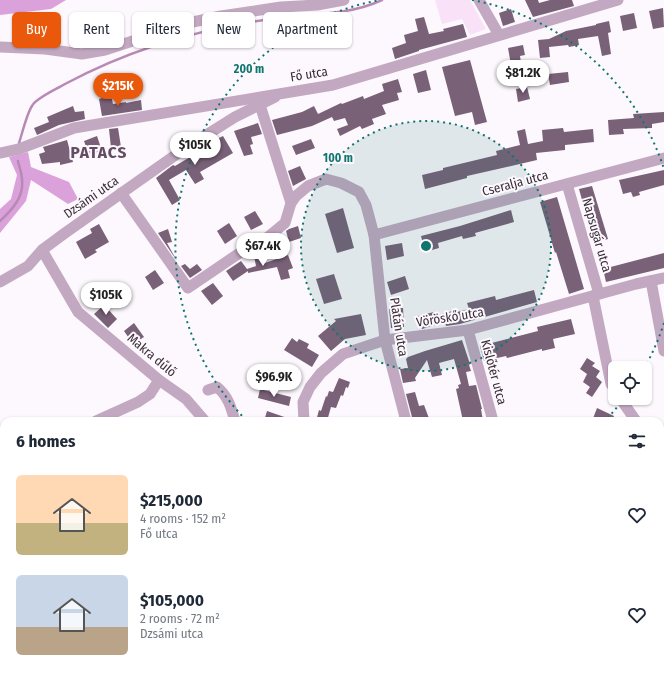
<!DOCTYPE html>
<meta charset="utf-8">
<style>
:root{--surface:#fff;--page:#f6f6f7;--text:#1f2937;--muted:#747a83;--accent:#ea580c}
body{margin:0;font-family:"Fira Sans Condensed",sans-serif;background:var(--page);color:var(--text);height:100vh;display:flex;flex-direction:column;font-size:15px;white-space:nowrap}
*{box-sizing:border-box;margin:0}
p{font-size:13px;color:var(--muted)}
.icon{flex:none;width:22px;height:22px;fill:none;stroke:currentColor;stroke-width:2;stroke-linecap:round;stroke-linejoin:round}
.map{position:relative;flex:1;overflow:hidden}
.details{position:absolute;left:0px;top:417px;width:664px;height:256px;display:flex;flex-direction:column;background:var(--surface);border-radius:12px 12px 0 0;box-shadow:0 1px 3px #0004}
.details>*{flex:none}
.guide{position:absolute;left:12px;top:12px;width:400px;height:36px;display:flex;gap:8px}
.fabs{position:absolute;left:608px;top:361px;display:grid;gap:8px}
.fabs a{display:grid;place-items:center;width:44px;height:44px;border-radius:6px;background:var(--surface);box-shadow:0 1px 3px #0004;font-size:20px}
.price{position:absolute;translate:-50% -34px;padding:0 9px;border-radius:14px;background:#fff;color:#222;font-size:13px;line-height:26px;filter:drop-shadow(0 1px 2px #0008)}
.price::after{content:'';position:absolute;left:50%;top:24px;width:12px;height:9px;margin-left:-6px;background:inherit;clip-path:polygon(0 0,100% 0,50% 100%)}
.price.current{background:var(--accent);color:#fff}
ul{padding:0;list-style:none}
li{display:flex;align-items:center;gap:12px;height:100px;padding:0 16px}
li span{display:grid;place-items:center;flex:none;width:112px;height:80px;border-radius:6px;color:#555}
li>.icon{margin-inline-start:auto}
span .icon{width:48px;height:48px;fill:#fffc;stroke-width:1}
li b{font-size:17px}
h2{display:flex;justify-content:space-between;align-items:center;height:48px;padding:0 16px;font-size:17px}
.tag{padding:0 14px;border-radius:6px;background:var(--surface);box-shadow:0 1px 3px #0004;font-size:14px;line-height:36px}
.tag.current{background:var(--accent);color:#fff}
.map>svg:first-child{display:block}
.green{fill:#f9e2f8}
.forest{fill:#dba1da}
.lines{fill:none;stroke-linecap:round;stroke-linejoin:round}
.stream{stroke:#b78ab5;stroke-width:2.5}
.building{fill:#796178}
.minor{stroke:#c3a8c1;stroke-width:11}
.ring{fill:none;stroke:#0f766e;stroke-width:2;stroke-dasharray:2 4}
.labels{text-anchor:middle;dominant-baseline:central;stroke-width:4;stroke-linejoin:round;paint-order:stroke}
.street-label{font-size:13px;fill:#382d37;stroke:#fdf8fd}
.district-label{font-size:17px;font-weight:bold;letter-spacing:1px;fill:#644d63;stroke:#fdf8fd}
.centre{fill:#0f766e;stroke:#fdf8fd;stroke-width:2}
.ring-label{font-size:12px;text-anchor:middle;font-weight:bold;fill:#0f766e;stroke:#fdf8fd;stroke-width:4;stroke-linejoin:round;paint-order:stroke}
</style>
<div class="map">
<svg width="664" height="673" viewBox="0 0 664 673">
<rect width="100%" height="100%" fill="#fdf8fd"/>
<path class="green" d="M435,0H470L486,29L470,35L462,19L442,24Z"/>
<g class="forest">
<path d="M0,0H66L51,9L0,15Z"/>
<path d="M28,152L31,167L69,182L78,199L68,204L31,180L26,201L0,233V209L11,199L17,175L9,157Z"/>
</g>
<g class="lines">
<g class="stream">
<path d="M19,143C22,134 27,113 32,106C36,98 57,89 65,84C132,48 201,28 278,18C312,14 350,15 382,0"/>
<path d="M0,221C12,210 24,197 22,180C22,173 19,167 18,161"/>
</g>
</g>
<g class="building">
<path d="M525,0H538L539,3L550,0H572L574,6L533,17Z"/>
<path d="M663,8L664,27L653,29L649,11Z"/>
<path d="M511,9L515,22L503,26L499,13Z"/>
<path d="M634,13L637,28L623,31L620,16Z"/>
<path d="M424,17L429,34L444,31L443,29L463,24L467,37L419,50V51L395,59L392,48L406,43L404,35L418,31L415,19Z"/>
<path d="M609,21L611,32L608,33L611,54L602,56L598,36L578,39L579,45L569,47L568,45L549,47L550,57L540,58L538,40L549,39L566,31L596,25V24Z"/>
<path d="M523,45L525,55L520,56L521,63L511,65L508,48Z"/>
<path d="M470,60L487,122L475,125L472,112L455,116L442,67Z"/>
<path d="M426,70L431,90L418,93L413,74Z"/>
<path d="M568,72L569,82L550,85L548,74Z"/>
<path d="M398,79L402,92L397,93L399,100L382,105L386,114L372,119L374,124L362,129L360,126L340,136L337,129L348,125L345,118L334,121L332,117L312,126L277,135L272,120L302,112L314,106L318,114L341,103L342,104L363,96L364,99L384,91L382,84Z"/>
<path d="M527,87L530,99L518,102L516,89Z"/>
<path d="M111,95L113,104L126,102V103L141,100L142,110L102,116L99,99Z"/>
<path d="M73,106L75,112L84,111L85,119L59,125L37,135L34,128L49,122L47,117Z"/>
<path d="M664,112V122L652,124V128L623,129L624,134L609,135L608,120L634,118L633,114Z"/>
<path d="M258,123L262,134L251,137L253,144L250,145L253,154L244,156L234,131Z"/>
<path d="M118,128L121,147L111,148L109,129Z"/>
<path d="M563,128L564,132L593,129L594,142L565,145V150L536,153L537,160L467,176V178L425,189L422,175L443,170V168L497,155L496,151L520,145L517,131L525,129L528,144L543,141L542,130Z"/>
<path d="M97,136L102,151L89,155L84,141Z"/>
<path d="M223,136L233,153L200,172L204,179L195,184L186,170L169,180L180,200L172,205L156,178L173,165L175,166L207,147L205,145Z"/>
<path d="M311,139L315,148L296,155L292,146Z"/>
<path d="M67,140L73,162L60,165V162L42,164L39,154L45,152L43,147Z"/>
<path d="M300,166L306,179L293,186L288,171Z"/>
<path d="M664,170V185L639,192L640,195L633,197L631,192L623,194L619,180Z"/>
<path d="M592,186L608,239L594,243L579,189Z"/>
<path d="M557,197L584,289L569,294L556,252L555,253L540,202Z"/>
<path d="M343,208L354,248L337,253L325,214Z"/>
<path d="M511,210L514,222L475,233L476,236L463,239L462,236L438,243L439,248L425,252L421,236L460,226Z"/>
<path d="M255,211L263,224L251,230L244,217Z"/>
<path d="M229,223L237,236L225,244L217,231Z"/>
<path d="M99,224L109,242L95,250L97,252L85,259L76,242L92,233L90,229Z"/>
<path d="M298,226L301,238L289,242L286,231L289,229Z"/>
<path d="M168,229L172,242L167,243L177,261L158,233Z"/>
<path d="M402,243L404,256L387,260L385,246Z"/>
<path d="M664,253V268L606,282L603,269Z"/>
<path d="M263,254L265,263L288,255L293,268L288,270L290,278L281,280L277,267L248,273V271L233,281L226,271L241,261L247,269L256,266L254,256Z"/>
<path d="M185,264L190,269L197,264L202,270L190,278L181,266Z"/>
<path d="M155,270L164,283L153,290L145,277Z"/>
<path d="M334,274L342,299L324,304L316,279Z"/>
<path d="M405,276L409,289L391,295L387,282Z"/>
<path d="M213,283L223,296L212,305L201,291Z"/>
<path d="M534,290L537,302L460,324L446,326L445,322L422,329L418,316L434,312L435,316L456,310L457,312L469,309L467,303L495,296L496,300Z"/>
<path d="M104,305L117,319L108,328L94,314Z"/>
<path d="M403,308L404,327L391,328L389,309Z"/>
<path d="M361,314L366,335L345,339L331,351L318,336L336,321L334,319Z"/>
<path d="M571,319L575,334L553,339L555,348L542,351V349L507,358L506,356L484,361L480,346L538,331L537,327Z"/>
<path d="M134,323L144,337L133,344L124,331Z"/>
<path d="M292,338L297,342L299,339L309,344L307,348L319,355L312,367L284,350Z"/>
<path d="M462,340L470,364L469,365L471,371L466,372L469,386L476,385L482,409H481L483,421H463L456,389L459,388L458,385L461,384L454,359L439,363L442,375L432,377L427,360L415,378L416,381L403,383L400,369L408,368L406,359L408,357L425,351Z"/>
<path d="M587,358L595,363L592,366L600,371L596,377L602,382L592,397L586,393L590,387L583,382L587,374L580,369Z"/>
<path d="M339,378L350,382L348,388L346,387L343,396L341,395L336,408L331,407L327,421H316L319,410L321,411L326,396L327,397L329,391L333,392Z"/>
<path d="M260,389L291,397L289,406L258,398Z"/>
<path d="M415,392L419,406L424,405L430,421H413L406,394Z"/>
<path d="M597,408L614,416L612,421H592Z"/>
<path d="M267,411L293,420L292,421H264Z"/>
</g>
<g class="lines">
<g class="minor">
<path d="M479,0L499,35"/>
<path d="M0,47L45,49L82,54L105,50L188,23L221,16L281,7L317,5L344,0"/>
<path d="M260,105L291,203"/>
<path d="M0,153L19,149L74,128L333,85L618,0"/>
<path d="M567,184L599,294"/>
<path d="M121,193L188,288L241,252L268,237L285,223L291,203L296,196L308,186L326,179L341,183L359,192L366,205L374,235L385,340L406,421"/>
<path d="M374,235L664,158"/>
<path d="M42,250L78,312L159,380L186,399L205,421"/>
<path d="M651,281L664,351"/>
<path d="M0,282L28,266L42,250L65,233L184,149L235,117L275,97"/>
<path d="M593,296L611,384L615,390"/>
<path d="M468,330L493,421"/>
<path d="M208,390L217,387C228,396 231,407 235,421"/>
<path d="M620,398L636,421"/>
<path d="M96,421L138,402L150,394L159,380"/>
<path d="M304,421L303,402L310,387L321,373L343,354L385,340L468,330L636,284L664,278"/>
<path d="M660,455L664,461"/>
<path d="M0,471L4,468"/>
<path d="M660,616L664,590"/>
<path d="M440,669L441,673"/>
<path d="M599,669L601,673"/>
<path d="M143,673L150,669"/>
<path d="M243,673L244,669"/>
<path d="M651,673V669"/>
</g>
</g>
<circle cx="426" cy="246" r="125" fill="#0f766e" fill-opacity=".12"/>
<g class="ring">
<circle cx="426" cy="246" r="125"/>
<path d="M664 323A250 250 0 0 1 645 367M624 398A250 250 0 0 1 606 420M246 420A250 250 0 0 1 380 0M472 0A250 250 0 0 1 664 169"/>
</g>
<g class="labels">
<g class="street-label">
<text transform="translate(309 74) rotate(-9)">Fő utca</text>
<text transform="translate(515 183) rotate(-15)">Cseralja utca</text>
<text transform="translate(91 197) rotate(-35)">Dzsámi utca</text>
<text transform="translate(597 235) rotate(74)">Napsugár utca</text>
<text transform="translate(450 317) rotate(-9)">Vöröskő utca</text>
<text transform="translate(399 327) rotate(81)">Platán utca</text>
<text transform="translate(152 355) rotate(40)">Makra dűlő</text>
<text transform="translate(494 372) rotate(75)">Kislőtér utca</text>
</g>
<g class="district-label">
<text x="99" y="152">PATACS</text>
</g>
</g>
<circle cx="426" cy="246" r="6" class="centre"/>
<g class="ring-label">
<text x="249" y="73">200 m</text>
<text x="338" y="162">100 m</text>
</g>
</svg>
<div class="fabs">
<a><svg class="icon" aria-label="locate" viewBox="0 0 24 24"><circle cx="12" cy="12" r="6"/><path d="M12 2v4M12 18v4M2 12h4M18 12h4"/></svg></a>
</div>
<b class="price" style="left:523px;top:94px">$81.2K</b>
<b class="price current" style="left:118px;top:107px">$215K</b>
<b class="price" style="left:195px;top:166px">$105K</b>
<b class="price" style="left:263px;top:267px">$67.4K</b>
<b class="price" style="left:106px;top:316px">$105K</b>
<b class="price" style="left:274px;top:398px">$96.9K</b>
<div class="guide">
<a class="tag current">Buy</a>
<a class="tag">Rent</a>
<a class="tag">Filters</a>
<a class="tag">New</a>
<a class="tag">Apartment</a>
</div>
<section class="details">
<h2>6 homes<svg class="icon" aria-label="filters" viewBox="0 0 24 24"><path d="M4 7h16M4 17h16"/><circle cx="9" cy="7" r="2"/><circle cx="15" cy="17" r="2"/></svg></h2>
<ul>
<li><span style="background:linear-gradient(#ffd9b3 60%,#c2b280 0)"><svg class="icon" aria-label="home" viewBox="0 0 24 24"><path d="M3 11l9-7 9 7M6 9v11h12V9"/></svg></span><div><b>$215,000</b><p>4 rooms · 152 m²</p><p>Fő utca</p></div><svg class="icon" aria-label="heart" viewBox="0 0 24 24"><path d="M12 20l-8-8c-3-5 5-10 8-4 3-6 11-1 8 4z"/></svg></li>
<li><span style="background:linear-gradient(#c9d6e8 65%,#b9a48a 0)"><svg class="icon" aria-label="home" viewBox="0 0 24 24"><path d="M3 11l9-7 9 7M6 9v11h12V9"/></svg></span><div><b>$105,000</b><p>2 rooms · 72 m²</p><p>Dzsámi utca</p></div><svg class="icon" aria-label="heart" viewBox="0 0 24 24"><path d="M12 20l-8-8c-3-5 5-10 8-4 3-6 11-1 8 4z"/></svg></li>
</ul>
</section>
</div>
